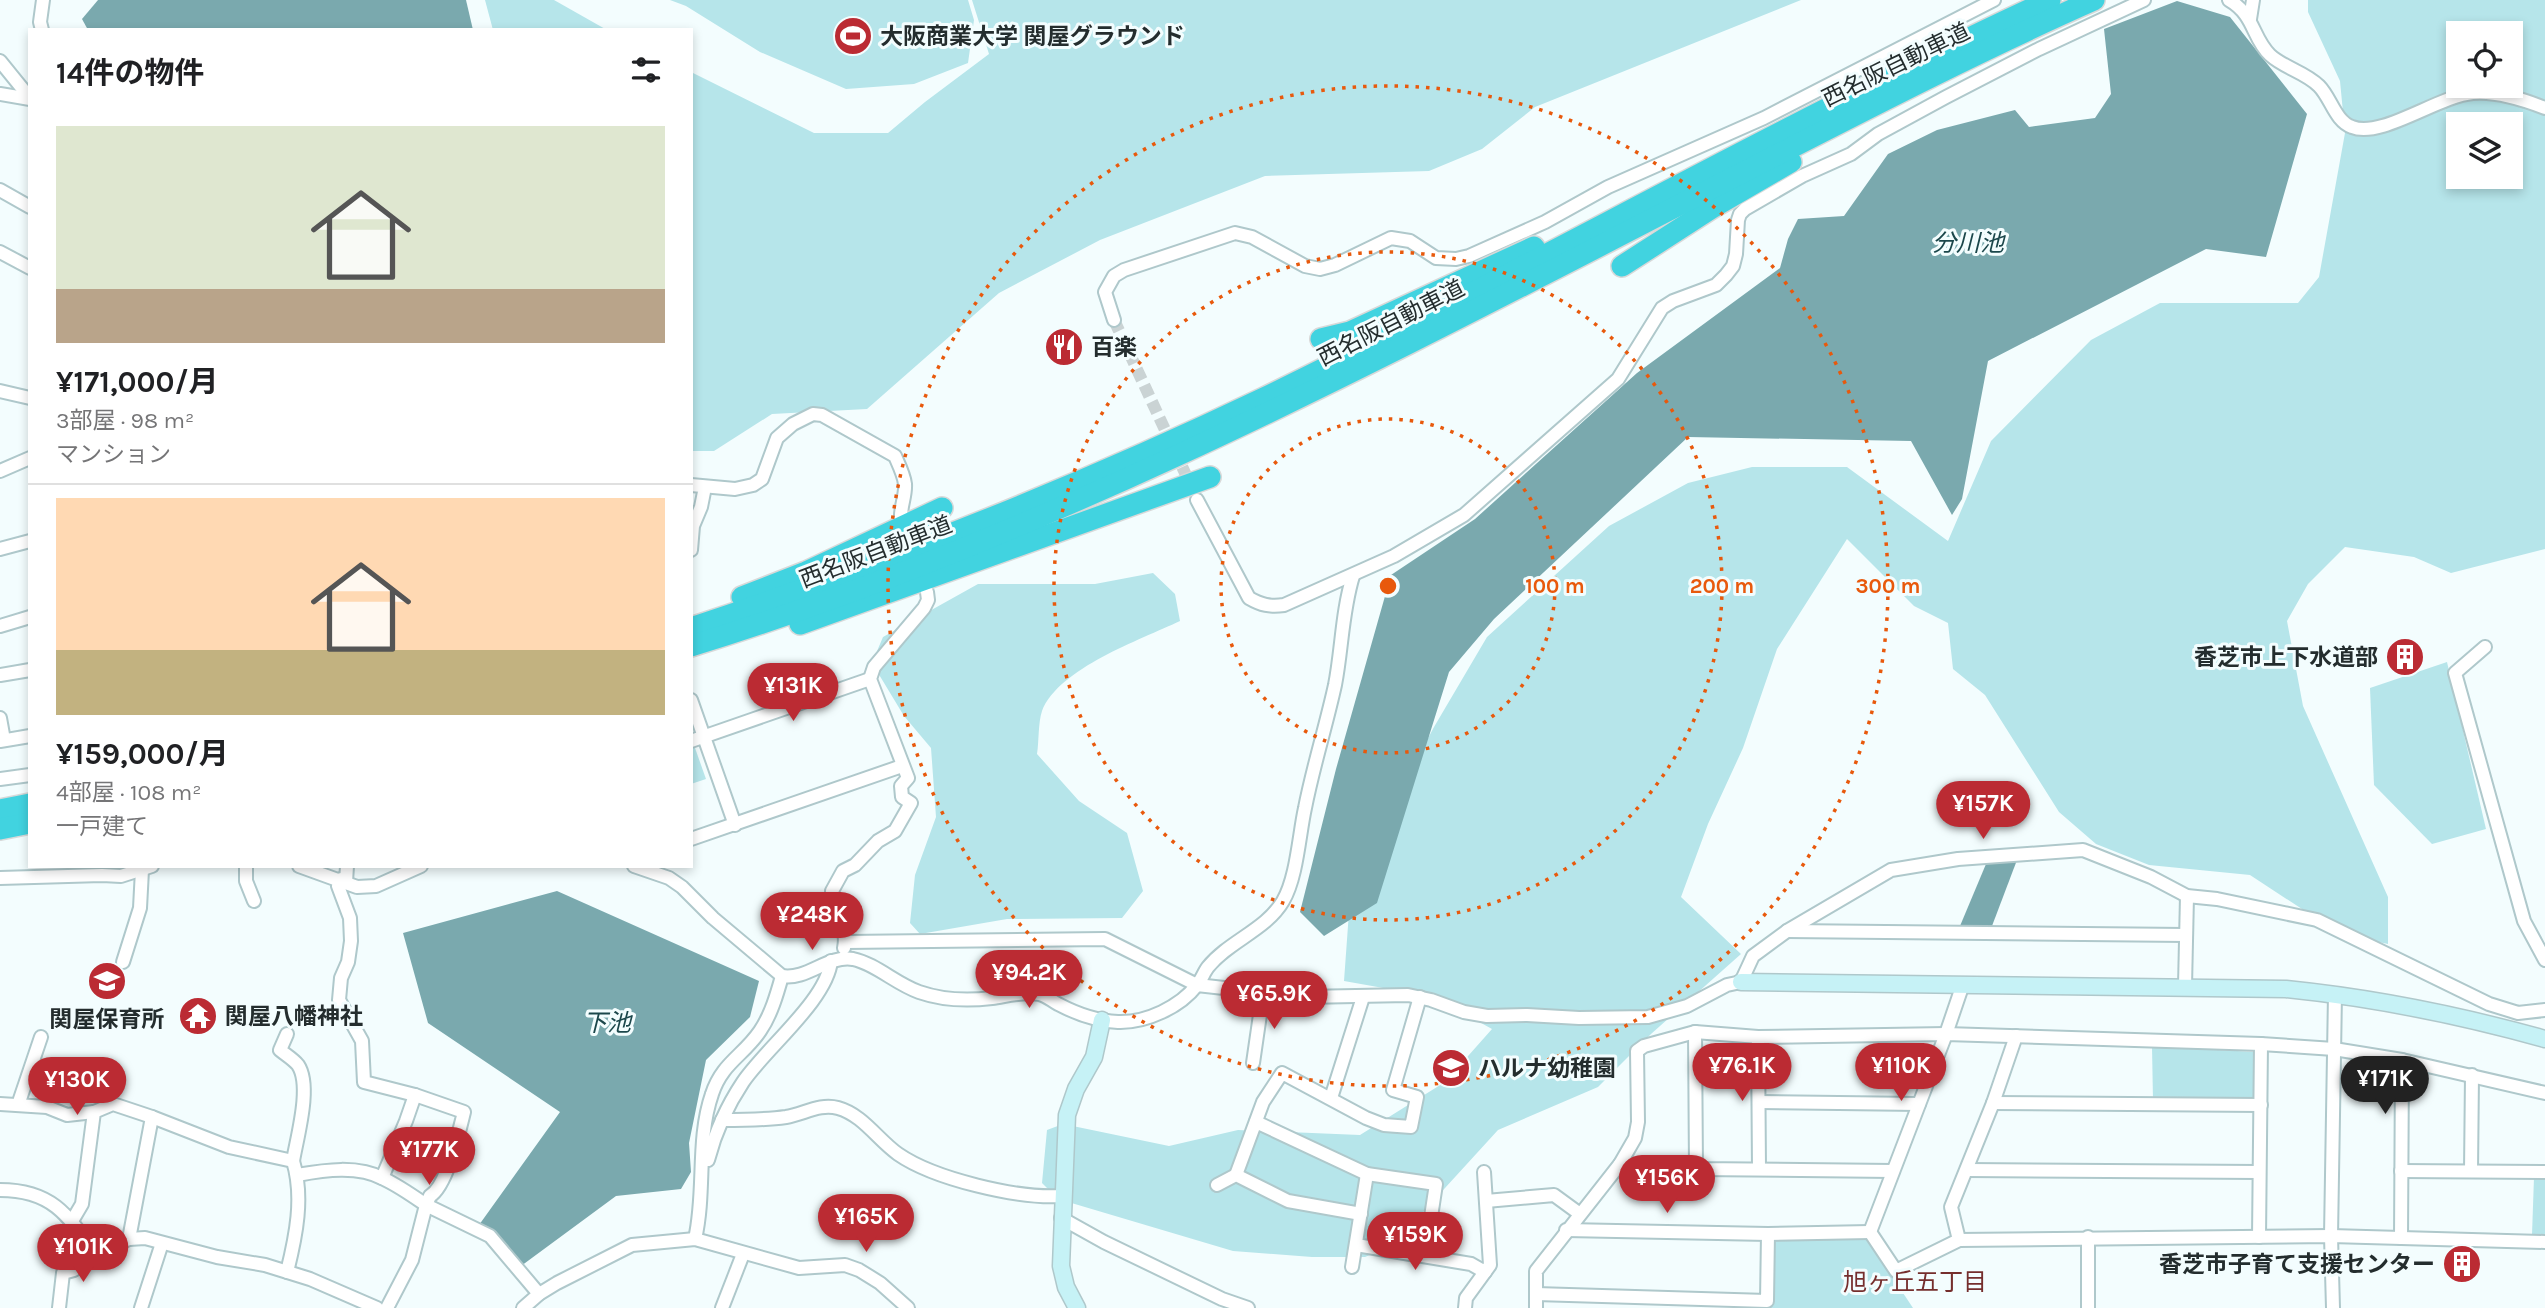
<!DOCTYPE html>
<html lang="ja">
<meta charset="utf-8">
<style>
:root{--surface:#fff;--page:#f2f2f2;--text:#202124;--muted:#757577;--line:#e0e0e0;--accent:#bb2b33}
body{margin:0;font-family:Karla,"Noto Sans JP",sans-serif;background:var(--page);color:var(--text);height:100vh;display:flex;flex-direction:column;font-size:26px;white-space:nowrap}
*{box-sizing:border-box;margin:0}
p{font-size:23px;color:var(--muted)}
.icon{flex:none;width:38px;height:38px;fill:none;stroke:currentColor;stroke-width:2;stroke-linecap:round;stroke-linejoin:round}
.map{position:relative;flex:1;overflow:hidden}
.details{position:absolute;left:28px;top:28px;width:665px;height:840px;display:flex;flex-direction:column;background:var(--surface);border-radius:0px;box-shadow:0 4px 10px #0003}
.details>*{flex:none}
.controls{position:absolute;left:2446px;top:21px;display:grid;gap:14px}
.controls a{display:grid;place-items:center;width:77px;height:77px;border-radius:0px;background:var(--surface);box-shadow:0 4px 10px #0003;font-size:35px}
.price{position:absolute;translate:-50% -60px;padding:0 16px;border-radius:24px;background:var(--accent);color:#fff;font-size:23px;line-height:46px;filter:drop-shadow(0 2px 4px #0008)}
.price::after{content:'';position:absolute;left:50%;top:42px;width:21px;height:16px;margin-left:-10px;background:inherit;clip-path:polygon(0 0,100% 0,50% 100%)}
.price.selected{background:#222;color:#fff}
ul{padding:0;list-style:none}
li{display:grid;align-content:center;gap:14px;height:371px;padding:0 28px}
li+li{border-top:2px solid var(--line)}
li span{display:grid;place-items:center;height:217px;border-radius:0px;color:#555}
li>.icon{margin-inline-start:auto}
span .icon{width:126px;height:126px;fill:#fffc;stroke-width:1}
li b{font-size:30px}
h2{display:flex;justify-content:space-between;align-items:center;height:84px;padding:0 28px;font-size:30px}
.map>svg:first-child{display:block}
.green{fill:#b6e5ea;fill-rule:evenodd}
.water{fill:#7aa9ae}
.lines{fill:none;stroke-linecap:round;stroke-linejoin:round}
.street-tunnel{stroke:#cad3d4;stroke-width:12;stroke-dasharray:12 6;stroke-linecap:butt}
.street-casing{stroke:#afc8cb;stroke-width:16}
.secondary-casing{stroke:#afc8cb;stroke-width:19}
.highway-casing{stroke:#d8d9d9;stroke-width:24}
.street{stroke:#fff;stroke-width:12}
.secondary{stroke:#c6f2f6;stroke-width:16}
.highway{stroke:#41d3e0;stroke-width:21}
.ring{fill:none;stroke:#e8590c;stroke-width:3.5;stroke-dasharray:3.5 7}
.labels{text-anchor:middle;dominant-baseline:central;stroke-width:6;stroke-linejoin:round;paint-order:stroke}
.poi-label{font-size:23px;font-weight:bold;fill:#242d2e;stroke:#f3fdfe;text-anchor:start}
.street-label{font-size:23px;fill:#242d2e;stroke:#f3fdfe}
.water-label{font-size:24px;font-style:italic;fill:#1b474b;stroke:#f3fdfe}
.neighbourhood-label{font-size:24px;fill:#752e2d;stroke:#f3fdfe}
.centre{fill:#e8590c;stroke:#f3fdfe;stroke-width:3.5}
.ring-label{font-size:21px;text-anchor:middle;font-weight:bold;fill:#e8590c;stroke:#f3fdfe;stroke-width:6;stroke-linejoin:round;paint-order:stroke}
</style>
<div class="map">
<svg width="2545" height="1308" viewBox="0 0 2545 1308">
<rect width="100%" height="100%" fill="#f3fdfe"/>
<g class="green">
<path d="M485,0H554L607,30H493Z"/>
<path d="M670,0H968L974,20L968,63L914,84L846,89L760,52L686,6Z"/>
<path d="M972,0H1801L1535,107L1482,149L1429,171L1265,176L1100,240L999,293L867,409L772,414L714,451H691V72L814,133H888L925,102L989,54Z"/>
<path d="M2308,0H2545V549L2451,573L2414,557L2345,547L2308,584L2287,621L2303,706L2388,897V944L2340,934L2250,875L2149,865L2096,844L2059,812L1985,695L1953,669L1948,623L1914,606L1847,539L1777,649L1743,748L1708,824L1681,897L1741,954L1651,1034L1598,1087L1498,1130L1392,1246L1365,1257H1312L1233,1251L1058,1199L1042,1183L1047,1130L1063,1124L1169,1146L1238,1130L1360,1135L1445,1082L1492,1029L1434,997L1344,981L1349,912L1386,817L1434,727L1487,637L1609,526L1688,483L1752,467H1847L1948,541L1991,441L2091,340L2160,303H2298L2319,277L2345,133L2340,81L2308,12ZM2459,33H2511V86H2459ZM2459,124H2511V177H2459Z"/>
<path d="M1153,573L1175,594L1180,621C1140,640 1059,668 1042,711C1038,723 1039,741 1037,754L1079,801L1127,833L1143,891L1122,918L1007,919L920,934L910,923L915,875L936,817L931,748L904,716L872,663L883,637L978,584H1095Z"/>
<path d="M2447,662L2486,829L2432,844L2374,785L2370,688Z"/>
<path d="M691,745L695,748L706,779L691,784Z"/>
<path d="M2152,1046L2254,1052L2255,1100L2153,1101Z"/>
<path d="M2545,1176V1235H2532L2534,1177Z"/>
<path d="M1768,1237H1866L1913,1308H1770Z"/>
</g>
<g class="water">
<path d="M98,0H466L473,30H88L82,19Z"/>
<path d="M2177,1L2230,17L2307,114L2266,257L2206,249L1988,361L1962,499L1952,515L1911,441L1688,437L1494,619L1449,672L1377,903L1324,936L1300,912L1336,769L1391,575L1475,519L1637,373L1780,268L1788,239L1798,219L1844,216L1888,154L1937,130L2015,110L2029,127L2095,118L2111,94L2104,29Z"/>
<path d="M2017,860L1992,926H1960L1986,864Z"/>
<path d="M557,891L759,981L750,1017L706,1060L689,1143L691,1172L681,1189L616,1196L521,1266L496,1232L479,1225L560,1112L428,1023L403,933Z"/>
</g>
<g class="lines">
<path class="street-tunnel" d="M1114,320L1192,488"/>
<defs>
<g id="street">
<path d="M2229,0C2255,15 2252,38 2270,55C2284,68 2305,72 2319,86C2331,98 2335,121 2352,127C2381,139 2438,96 2473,93C2497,91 2522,99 2545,108"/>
<path d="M2250,19L2253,0"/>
<path d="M42,30L40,22L43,0"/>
<path d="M0,61L30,98"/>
<path d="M0,94L30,99"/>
<path d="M0,190L30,207"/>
<path d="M0,252L30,268"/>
<path d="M1114,320L1105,292L1114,276L1124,270L1235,233L1252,237L1305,266L1320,269L1335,265L1391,238L1410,241L1436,258L1456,259L1469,256L1545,222L1608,187L1764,118L1994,0"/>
<path d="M0,391L30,398"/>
<path d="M0,471L30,458"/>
<path d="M691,485L735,489L753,485L762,479L777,438L793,424L813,414L822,415L895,456C899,465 904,475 905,484C906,496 900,507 901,519"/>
<path d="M1197,500L1249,598C1261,605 1270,607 1284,605L1394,556L1464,515L1618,379L1662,308L1673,301L1716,285L1726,275L1733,266L1736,254L1738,220L1740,214L1745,209L1802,176L1851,154L1878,134L1946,97L2039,49L2144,0"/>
<path d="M0,549L30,541"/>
<path d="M691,550L693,526L701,507L705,487"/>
<path d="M0,626L30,617"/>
<path d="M2485,647L2455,673L2524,921L2545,960"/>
<path d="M0,675L30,670"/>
<path d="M691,700L735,825"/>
<path d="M0,718L4,740"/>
<path d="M0,741L30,736"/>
<path d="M691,741L870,679"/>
<path d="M0,779L30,775"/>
<path d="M691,839L902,766"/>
<path d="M246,866V881L254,901"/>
<path d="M299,866L357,887L376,886L421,866"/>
<path d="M634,866L669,878L682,887L713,918L782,976C808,980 827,955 853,959C876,964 896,984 919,992C942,1000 968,1001 992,998C1007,996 1024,991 1039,994C1046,995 1052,1001 1058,1004C1075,1013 1098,1021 1118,1022C1146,1023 1180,1007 1197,985C1202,979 1204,972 1208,967C1229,941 1266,930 1283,901C1297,877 1299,835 1305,808C1313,767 1326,726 1335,685C1342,649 1342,611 1353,576"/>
<path d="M0,878L102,875L121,876L152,866"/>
<path d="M341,879L338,886L350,918L351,941L348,962L341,978L339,1000L362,1041L364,1082L415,1095L464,1112C459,1132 447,1186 430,1196L426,1205L490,1236L539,1294"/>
<path d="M346,882L347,866"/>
<path d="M1787,931L2186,935"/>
<path d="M846,942L1105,939L1197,985L1304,997L1408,995L1431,1000L1464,1012L1487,1016L1527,1015L1579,1018L1648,1017L1687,1006L1727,985L1741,982L1753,956L1787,931L1891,870L1958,859L2083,850L2151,877L2187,896L2217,899L2317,920L2489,1004L2518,1013L2545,1010"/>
<path d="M844,948C848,930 837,908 832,891L843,871L855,865L878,841L895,831L911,803L902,797L901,786L908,778L870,679L874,667L924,608L928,600L927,592"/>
<path d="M123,962L140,908L142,870"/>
<path d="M2185,986L2187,896"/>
<path d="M1695,1032L1696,1169"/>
<path d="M287,1034L280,1050C286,1055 293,1059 298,1065C312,1086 297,1137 293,1161"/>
<path d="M1758,1037L1759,1169"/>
<path d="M1253,1063L1263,994"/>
<path d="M1331,1098L1363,997"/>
<path d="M1759,1102L1919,1104"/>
<path d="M1993,1103L2261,1105"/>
<path d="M0,1104L47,1107L67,1115L94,1112"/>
<path d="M18,1105L41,1037"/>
<path d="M722,1120C743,1120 765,1120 786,1117C804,1114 820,1103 838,1108C863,1115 877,1139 898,1154C934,1179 1018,1199 1062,1196"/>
<path d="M1256,1122L1367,1174L1436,1184L1425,1256"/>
<path d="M708,1160C715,1133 727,1106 743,1082C766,1048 827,1000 831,961"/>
<path d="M1620,1164L1696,1169L1893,1171"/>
<path d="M1967,1170L2259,1172"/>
<path d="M2401,1171L2545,1172"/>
<path d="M2471,1171L2472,1075"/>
<path d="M297,1175C325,1170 358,1165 384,1179C399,1186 413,1196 426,1205L412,1260L387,1308"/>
<path d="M1236,1175L1263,1102L1282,1073L1366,1118L1384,1125L1411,1127L1417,1097L1393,1090L1420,997"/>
<path d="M382,1178L406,1121L415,1095"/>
<path d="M1217,1185L1236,1175L1288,1201L1361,1214"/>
<path d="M0,1190C52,1190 68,1215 95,1254L129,1239L145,1238L217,1257L265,1265L310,1279L377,1308"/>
<path d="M1486,1201L1554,1195L1580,1214"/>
<path d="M1061,1218L1104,1242L1222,1299L1248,1308"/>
<path d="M72,1221L82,1204L94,1112L113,1104L152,1117"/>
<path d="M1566,1230L1768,1234L1870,1232"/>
<path d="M1870,1232L1896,1271L1959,1240L2331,1236L2545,1242"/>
<path d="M1870,1232L1946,1034L1963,984"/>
<path d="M2259,1237L2261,1044"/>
<path d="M2401,1238L2402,1060"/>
<path d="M129,1239L152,1117L229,1147L293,1161C304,1197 296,1236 287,1272"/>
<path d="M695,1239C706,1191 696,1140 712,1094C722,1063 743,1056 760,1031C771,1015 777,994 782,976"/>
<path d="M1959,1240L1951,1207L1993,1103L2016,1036"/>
<path d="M1356,1245L1471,1264L1485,1272"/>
<path d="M1352,1267L1367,1174"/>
<path d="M1536,1294L1767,1301L1768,1234"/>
<path d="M59,1308L63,1273L74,1270L95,1254"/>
<path d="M141,1308L162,1243"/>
<path d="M523,1308L539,1294L557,1283L632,1245L695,1239L799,1268L845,1265L859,1270L880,1283L908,1308"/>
<path d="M722,1308L743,1254"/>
<path d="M1465,1308L1466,1298L1490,1265L1484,1172"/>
<path d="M1536,1308V1271L1620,1164L1635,1138L1638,1122L1637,1051L1644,1046L1695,1032L1758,1037L1946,1034L2261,1044L2334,1049L2402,1060L2545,1093"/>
<path d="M2088,1308V1237"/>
<path d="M2333,1308L2331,1236L2335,994"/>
</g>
<g id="secondary">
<path d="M1741,982L2286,989C2375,998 2459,1015 2545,1039"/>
<path d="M1077,1308L1066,1287L1061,1266L1067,1115L1076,1089L1094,1057L1102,1020"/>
</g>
<g id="highway">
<path d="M1622,266L1712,208L1791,162"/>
<path d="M1321,339L1350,332L1534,247"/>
<path d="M742,597L806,572L942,508"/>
<path d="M800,624L1210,477"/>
<path d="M691,628C886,563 1078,487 1264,398C1528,270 1783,123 2050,0"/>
<path d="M691,646C1038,539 1361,369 1683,203C1819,134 1954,62 2094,0"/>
<path d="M0,810L30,804"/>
<path d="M0,829L30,823"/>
</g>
</defs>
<use href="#street" class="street-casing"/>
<use href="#secondary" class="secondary-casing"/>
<use href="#highway" class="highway-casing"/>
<use href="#street" class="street"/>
<use href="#secondary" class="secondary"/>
<use href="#highway" class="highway"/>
</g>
<g class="ring">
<circle cx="1388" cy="586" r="167"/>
<circle cx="1388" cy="586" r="334"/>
<circle cx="1388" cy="586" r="500"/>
</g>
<defs>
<symbol id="stadium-disc" viewBox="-11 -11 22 22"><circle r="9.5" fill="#bb2b33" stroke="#f3fdfe"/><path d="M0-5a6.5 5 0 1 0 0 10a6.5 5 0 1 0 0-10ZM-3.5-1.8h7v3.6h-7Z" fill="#fff"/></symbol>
<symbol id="restaurant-disc" viewBox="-11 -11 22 22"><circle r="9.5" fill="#bb2b33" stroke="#f3fdfe"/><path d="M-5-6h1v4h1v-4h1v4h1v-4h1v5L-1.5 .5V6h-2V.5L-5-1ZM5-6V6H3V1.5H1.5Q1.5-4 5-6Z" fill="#fff"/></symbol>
<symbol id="building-disc" viewBox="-11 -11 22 22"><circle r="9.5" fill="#bb2b33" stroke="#f3fdfe"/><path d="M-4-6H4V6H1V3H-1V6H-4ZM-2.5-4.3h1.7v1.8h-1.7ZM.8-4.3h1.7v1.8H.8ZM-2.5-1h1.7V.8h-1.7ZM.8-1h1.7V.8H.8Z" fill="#fff"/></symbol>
<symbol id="school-disc" viewBox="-11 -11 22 22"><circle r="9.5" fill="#bb2b33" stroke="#f3fdfe"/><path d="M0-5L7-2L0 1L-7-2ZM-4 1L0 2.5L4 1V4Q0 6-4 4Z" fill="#fff"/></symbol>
<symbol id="temple-disc" viewBox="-11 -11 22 22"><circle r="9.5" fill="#bb2b33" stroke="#f3fdfe"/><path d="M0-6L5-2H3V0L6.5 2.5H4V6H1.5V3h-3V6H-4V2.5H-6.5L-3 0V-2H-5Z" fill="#fff"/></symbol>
</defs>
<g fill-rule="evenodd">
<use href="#stadium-disc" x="831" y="14" width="44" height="44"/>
<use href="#restaurant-disc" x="1042" y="325" width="44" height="44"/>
<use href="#building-disc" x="2383" y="635" width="44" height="44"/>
<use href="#school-disc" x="85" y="959" width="44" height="44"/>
<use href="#temple-disc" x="176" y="994" width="44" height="44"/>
<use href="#school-disc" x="1429" y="1046" width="44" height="44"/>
<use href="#building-disc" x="2440" y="1242" width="44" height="44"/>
</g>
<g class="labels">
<g class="poi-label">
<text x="880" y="36">大阪商業大学 関屋グラウンド</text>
<text x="1091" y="347">百楽</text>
<text x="2378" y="657" text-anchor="end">香芝市上下水道部</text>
<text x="225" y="1016">関屋八幡神社</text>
<text x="107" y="1019" text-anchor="middle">関屋保育所</text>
<text x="1478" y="1068">ハルナ幼稚園</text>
<text x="2435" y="1264" text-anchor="end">香芝市子育て支援センター</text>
</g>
<g class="street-label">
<text transform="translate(1896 65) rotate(-26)">西名阪自動車道</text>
<text transform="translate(1391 323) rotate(-27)">西名阪自動車道</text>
<text transform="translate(876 552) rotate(-21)">西名阪自動車道</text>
</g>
<g class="water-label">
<text x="1968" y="243">分川池</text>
<text x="607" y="1023">下池</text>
</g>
<g class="neighbourhood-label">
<text x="1915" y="1282">旭ヶ丘五丁目</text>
</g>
</g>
<circle cx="1388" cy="586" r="10" class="centre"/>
<g class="ring-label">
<text x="1555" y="593">100 m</text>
<text x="1722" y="593">200 m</text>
<text x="1888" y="593">300 m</text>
</g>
</svg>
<div class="controls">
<a><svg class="icon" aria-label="locate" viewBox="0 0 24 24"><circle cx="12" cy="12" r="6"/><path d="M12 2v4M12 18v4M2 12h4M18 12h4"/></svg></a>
<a><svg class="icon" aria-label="layers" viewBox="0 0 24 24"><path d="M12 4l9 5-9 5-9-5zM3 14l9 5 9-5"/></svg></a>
</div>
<b class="price" style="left:793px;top:723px">¥131K</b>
<b class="price" style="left:1983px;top:841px">¥157K</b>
<b class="price" style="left:812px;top:952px">¥248K</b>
<b class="price" style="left:1029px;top:1010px">¥94.2K</b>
<b class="price" style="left:1274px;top:1031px">¥65.9K</b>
<b class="price" style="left:1742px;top:1103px">¥76.1K</b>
<b class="price" style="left:1901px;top:1103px">¥110K</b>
<b class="price selected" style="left:2385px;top:1116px">¥171K</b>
<b class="price" style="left:77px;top:1117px">¥130K</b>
<b class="price" style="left:429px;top:1187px">¥177K</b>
<b class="price" style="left:1667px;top:1215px">¥156K</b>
<b class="price" style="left:866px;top:1254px">¥165K</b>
<b class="price" style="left:1415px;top:1272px">¥159K</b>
<b class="price" style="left:83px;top:1284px">¥101K</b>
<section class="details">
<h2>14件の物件<svg class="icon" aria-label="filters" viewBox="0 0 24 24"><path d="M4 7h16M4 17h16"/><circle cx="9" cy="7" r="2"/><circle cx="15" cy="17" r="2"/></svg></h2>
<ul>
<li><span style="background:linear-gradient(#dfe7d0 75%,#b9a48a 0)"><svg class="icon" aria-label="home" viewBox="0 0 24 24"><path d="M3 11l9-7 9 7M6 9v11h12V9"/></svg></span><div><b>¥171,000/月</b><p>3部屋 · 98 m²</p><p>マンション</p></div></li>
<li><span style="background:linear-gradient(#ffd9b3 70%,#c2b280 0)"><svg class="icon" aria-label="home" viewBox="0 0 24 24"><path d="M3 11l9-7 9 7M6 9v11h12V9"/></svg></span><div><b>¥159,000/月</b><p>4部屋 · 108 m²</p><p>一戸建て</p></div></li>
</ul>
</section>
</div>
